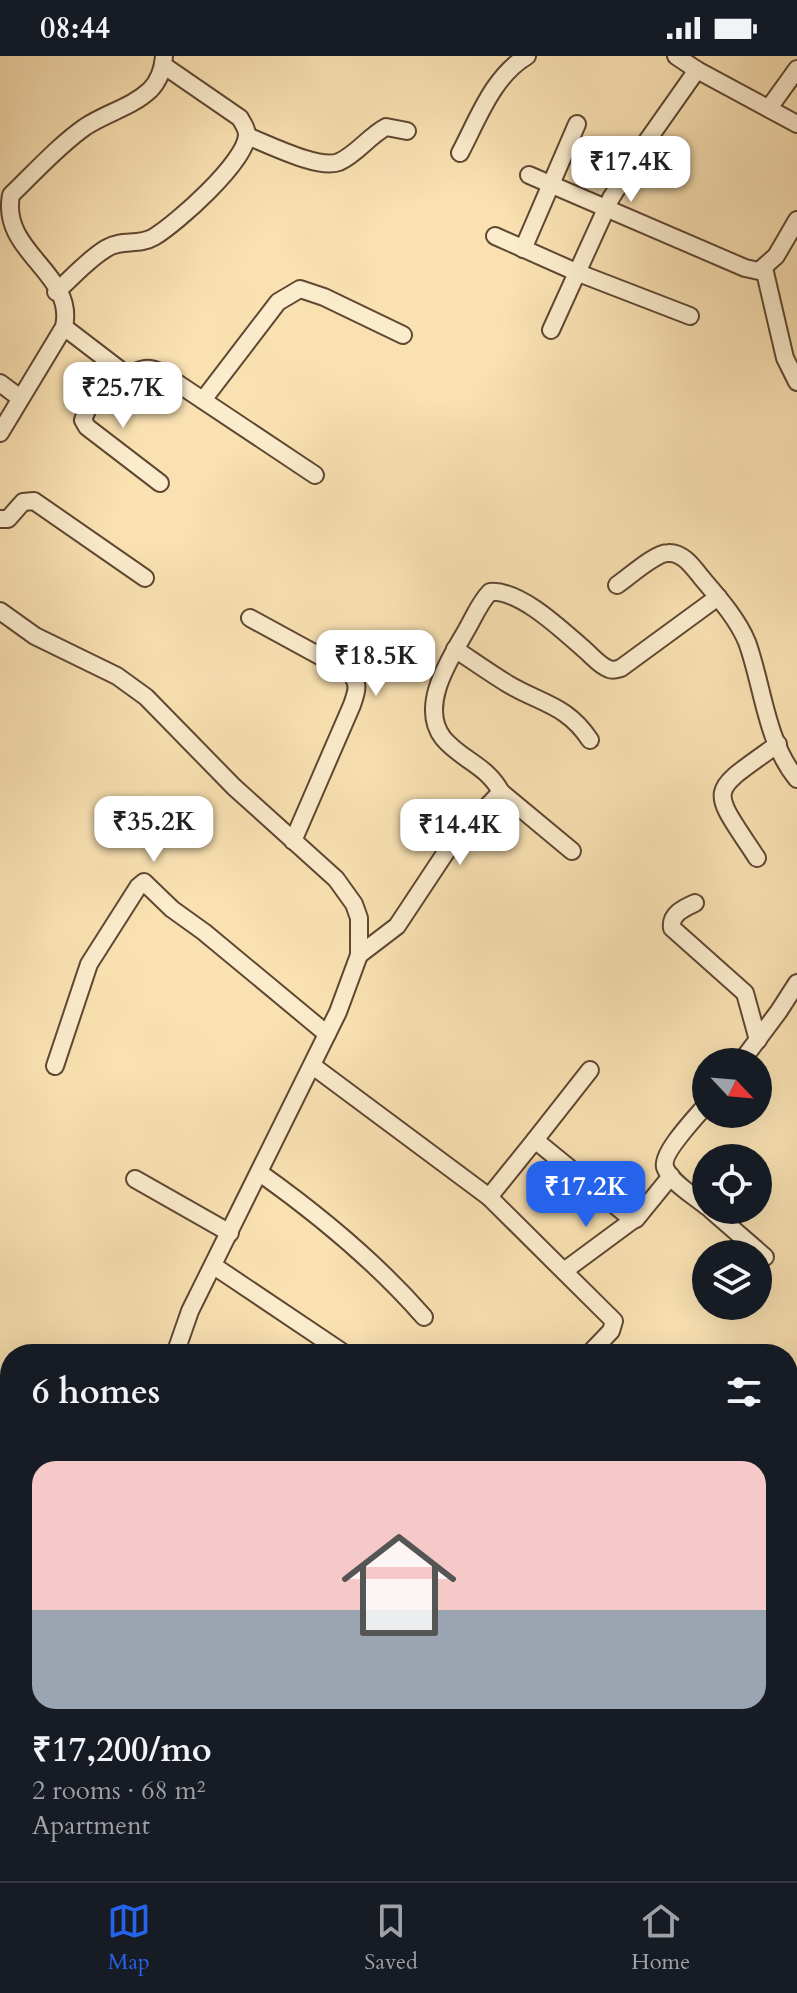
<!DOCTYPE html>
<meta charset="utf-8">
<style>
:root{--surface:#171b24;--page:#20242c;--text:#f1f3f6;--muted:#9ea1a6;--line:#363941;--accent:#2563eb}
body{margin:0;font-family:Cardo,serif;background:var(--page);color:var(--text);height:100vh;display:flex;flex-direction:column;font-size:30px;white-space:nowrap}
*{box-sizing:border-box;margin:0}
p{font-size:26px;color:var(--muted)}
.icon{flex:none;width:44px;height:44px;fill:none;stroke:currentColor;stroke-width:2;stroke-linecap:round;stroke-linejoin:round}
.map{position:relative;flex:1;overflow:hidden}
.side{position:absolute;left:0px;top:1288px;width:798px;height:538px;display:flex;flex-direction:column;background:var(--surface);border-radius:32px 32px 0 0;box-shadow:0 8px 32px #0002}
.side>*{flex:none}
.needle{width:52px;rotate:116deg}
.fabs{position:absolute;left:692px;top:992px;display:grid;gap:16px}
.fabs a{display:grid;place-items:center;width:80px;height:80px;border-radius:50%;background:var(--surface);box-shadow:0 8px 32px #0002;font-size:40px}
.price{position:absolute;translate:-50% -68px;padding:0 18px;border-radius:16px;background:#fff;color:#222;font-size:26px;line-height:52px;filter:drop-shadow(0 2px 4px #0008)}
.price::after{content:'';position:absolute;left:50%;top:48px;width:24px;height:18px;margin-left:-12px;background:inherit;clip-path:polygon(0 0,100% 0,50% 100%)}
.price.selected{background:var(--accent);color:#fff}
ul{padding:0;list-style:none}
li{display:grid;align-content:center;gap:16px;height:424px;padding:0 32px}
li+li{border-top:2px solid var(--line)}
li span{display:grid;place-items:center;height:248px;border-radius:24px;color:#555}
li>.icon{margin-inline-start:auto}
span .icon{width:144px;height:144px;fill:#fffc;stroke-width:1}
li b{font-size:34px}
h2{display:flex;justify-content:space-between;align-items:center;height:96px;padding:0 32px;font-size:34px}
.status{display:flex;justify-content:space-between;align-items:center;height:56px;padding:0 40px;background:var(--surface);direction:ltr}
.status svg{height:22px;fill:currentColor}
.menu{display:flex;justify-content:space-around;align-items:center;height:112px;border-top:2px solid var(--line);background:var(--surface);font-size:22px;color:var(--muted)}
.menu a{display:grid;justify-items:center;gap:4px}
.menu .selected{color:var(--accent)}
.map>svg:first-child{display:block}
.lines{fill:none;stroke-linecap:round;stroke-linejoin:round}
.stream{stroke:#737871;stroke-width:4}
.street-casing{stroke:#604732;stroke-width:20}
.street{stroke:#fbeccd;stroke-width:16}
</style>
<div class="status"><b>08:44</b><svg viewBox="0 0 49 12"><path d="M0 12V9h3v3zM5 12V6h3v6zM10 12V3h3v9zM15 12V0h3v12zM26 1h20v11H26zM47 4h2v5h-2z"/></svg></div>
<div class="map">
<svg width="797" height="1825" viewBox="0 0 797 1825">
<rect width="100%" height="100%" fill="#f9e1b2"/>
<filter id="stains"><feTurbulence type="fractalNoise" baseFrequency=".0025" numOctaves="4"/><feColorMatrix values="0 0 0 0 .2 0 0 0 0 .09 0 0 0 0 .02 0 0 0 .5 -.17"/></filter>
<radialGradient id="worn" r=".72"><stop offset=".6" stop-color="#630" stop-opacity="0"/><stop offset="1" stop-color="#630" stop-opacity=".3"/></radialGradient>
<g class="lines">
<g class="stream">
<path d="M788,1701L797,1703"/>
<path d="M679,1825L681,1816"/>
</g>
<defs>
<g id="street">
<path d="M676,0L697,14L797,68"/>
<path d="M769,52L797,13"/>
<path d="M247,80C268,88 319,114 339,106C357,98 369,80 386,71L407,75"/>
<path d="M460,97C478,63 493,20 527,0"/>
<path d="M529,119L745,212L759,215L776,200L797,164"/>
<path d="M495,180L576,216L690,260"/>
<path d="M523,193L577,68"/>
<path d="M764,212L785,302L797,326"/>
<path d="M56,236C72,222 88,203 107,192C121,183 139,190 154,181C177,167 246,106 247,79C247,72 243,68 240,62L163,9"/>
<path d="M64,271L128,320C142,312 148,310 162,317L315,419"/>
<path d="M551,274L611,142L647,85L697,14"/>
<path d="M128,320L88,352L83,364L87,371L160,427"/>
<path d="M0,327L20,342"/>
<path d="M203,344L278,246L300,233L324,241L403,279"/>
<path d="M0,377L64,271C76,217 0,197 11,139C35,116 58,90 85,71C106,57 132,51 150,34C159,25 163,13 164,0"/>
<path d="M0,463H8L23,446L34,445L145,522"/>
<path d="M617,529C629,521 655,497 668,497C683,496 693,511 701,521C718,541 737,562 747,586C763,630 766,686 797,723"/>
<path d="M0,555L35,580L117,620L146,641L234,731L336,823L354,848L359,862V899L338,956L190,1255L175,1298"/>
<path d="M250,562L349,616C360,627 357,635 352,649L293,785"/>
<path d="M455,593C473,605 490,617 508,628C542,648 567,649 590,684"/>
<path d="M501,736C487,709 461,704 443,682C418,649 451,602 467,573C474,561 480,546 490,536C520,533 563,575 585,594C592,600 600,610 609,613C614,615 617,613 621,612L718,541"/>
<path d="M757,802C709,729 707,739 778,688"/>
<path d="M695,847C684,852 670,858 672,872L745,937L758,984"/>
<path d="M359,899L397,870L452,787L501,736L572,795"/>
<path d="M741,1006L779,955L797,927"/>
<path d="M55,1010L89,908L138,831L144,826L172,853L204,876L327,978"/>
<path d="M313,1010L489,1141L535,1084L633,1164L636,1163L671,1120"/>
<path d="M706,1049C697,1060 661,1097 665,1111C670,1126 694,1140 706,1150"/>
<path d="M535,1084L590,1014"/>
<path d="M260,1117C319,1159 376,1206 424,1261"/>
<path d="M135,1123L230,1177"/>
<path d="M489,1141L614,1265L611,1275L589,1298"/>
<path d="M711,1154L765,1201"/>
<path d="M214,1210L345,1298"/>
<path d="M564,1215L633,1164"/>
<path d="M0,1640L10,1646"/>
<path d="M0,1699L10,1685"/>
<path d="M555,1816L556,1825"/>
<path d="M233,1825L241,1816"/>
<path d="M356,1825L363,1816"/>
</g>
</defs>
<use href="#street" class="street-casing"/>
<use href="#street" class="street"/>
</g>
<rect width="100%" height="100%" filter="url(#stains)"/>
<rect width="100%" height="100%" fill="url(#worn)"/>
</svg>
<div class="fabs">
<a><svg class="needle" viewBox="-14 -14 28 28"><path d="M0-13l5 13h-10z" fill="#e53935"/><path d="M0 13l5-13h-10z" fill="#9ea1a6"/></svg></a>
<a><svg class="icon" aria-label="locate" viewBox="0 0 24 24"><circle cx="12" cy="12" r="6"/><path d="M12 2v4M12 18v4M2 12h4M18 12h4"/></svg></a>
<a><svg class="icon" aria-label="layers" viewBox="0 0 24 24"><path d="M12 4l9 5-9 5-9-5zM3 14l9 5 9-5"/></svg></a>
</div>
<b class="price" style="left:631px;top:148px">₹17.4K</b>
<b class="price" style="left:123px;top:374px">₹25.7K</b>
<b class="price" style="left:376px;top:642px">₹18.5K</b>
<b class="price" style="left:154px;top:808px">₹35.2K</b>
<b class="price" style="left:460px;top:811px">₹14.4K</b>
<b class="price selected" style="left:586px;top:1173px">₹17.2K</b>
<section class="side">
<h2>6 homes<svg class="icon" aria-label="filters" viewBox="0 0 24 24"><path d="M4 7h16M4 17h16"/><circle cx="9" cy="7" r="2"/><circle cx="15" cy="17" r="2"/></svg></h2>
<ul>
<li><span style="background:linear-gradient(#f6c9c9 60%,#9aa5b1 0)"><svg class="icon" aria-label="home" viewBox="0 0 24 24"><path d="M3 11l9-7 9 7M6 9v11h12V9"/></svg></span><div><b>₹17,200/mo</b><p>2 rooms · 68 m²</p><p>Apartment</p></div></li>
</ul>
</section>
</div>
<nav class="menu">
<a class="selected"><svg class="icon" aria-label="map" viewBox="0 0 24 24"><path d="M3 6l6-2 6 2 6-2v14l-6 2-6-2-6 2zM9 4v14M15 6v14"/></svg>Map</a>
<a><svg class="icon" aria-label="saved" viewBox="0 0 24 24"><path d="M7 4h10v16l-5-4-5 4z"/></svg>Saved</a>
<a><svg class="icon" aria-label="home" viewBox="0 0 24 24"><path d="M3 11l9-7 9 7M6 9v11h12V9"/></svg>Home</a>
</nav>
